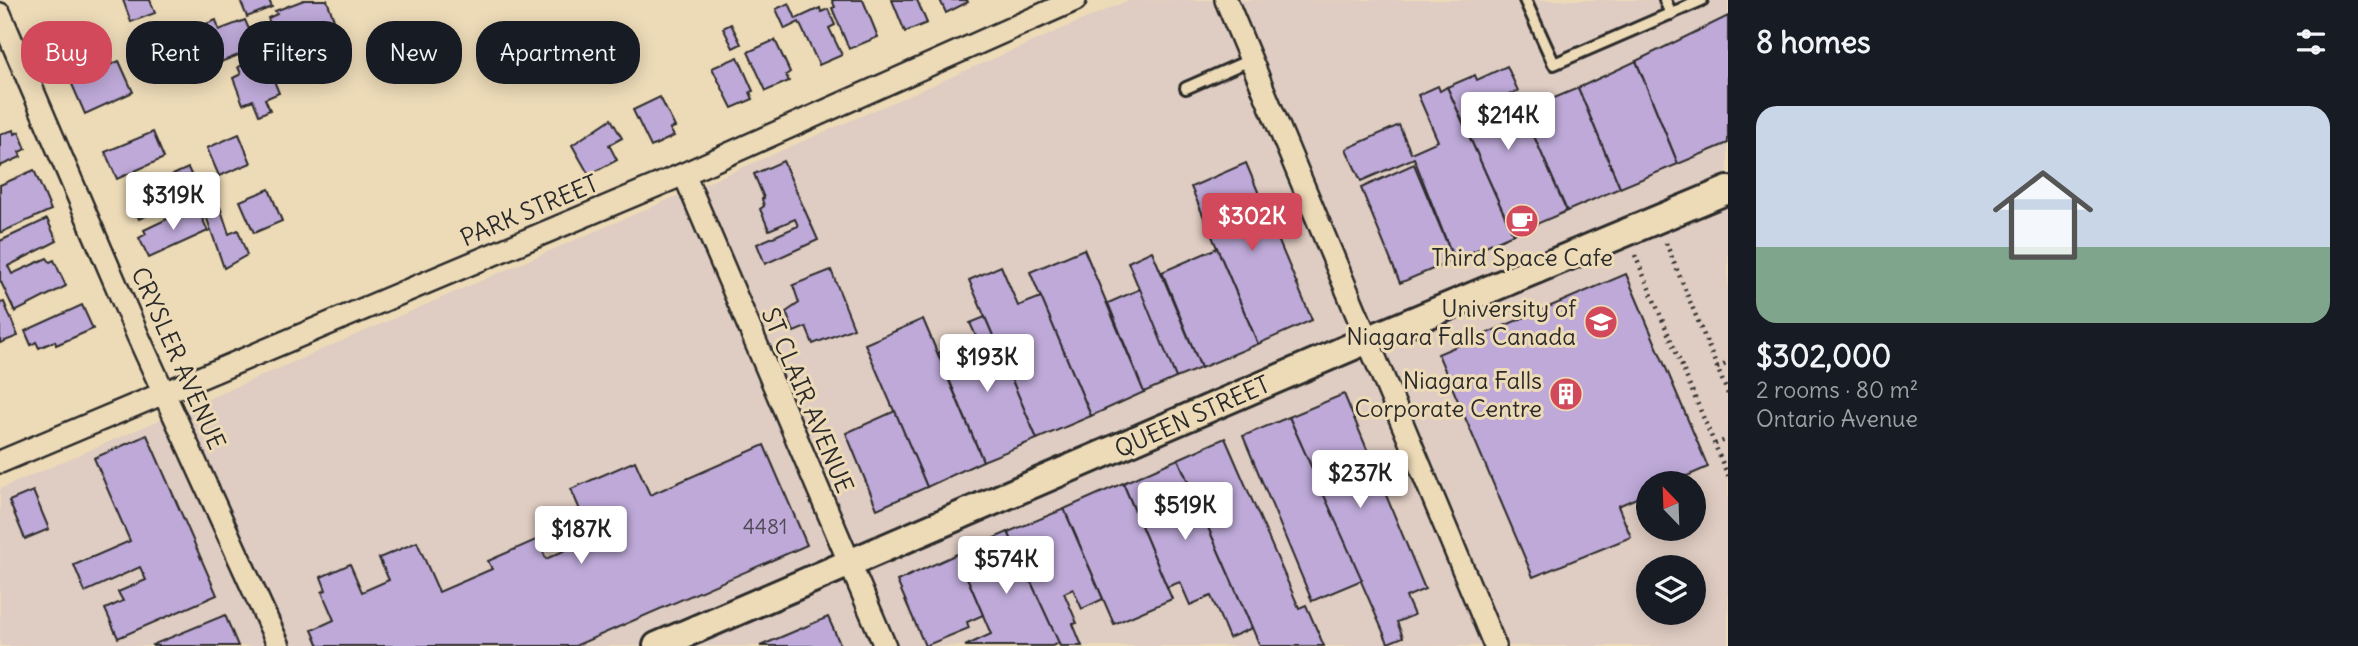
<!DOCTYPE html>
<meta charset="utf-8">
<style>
:root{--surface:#171b24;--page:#20242c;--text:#f1f3f6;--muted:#9ea1a6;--accent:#d1495b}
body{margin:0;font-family:Delius,sans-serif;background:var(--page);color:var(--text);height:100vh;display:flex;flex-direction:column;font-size:26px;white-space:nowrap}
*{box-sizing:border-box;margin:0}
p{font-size:23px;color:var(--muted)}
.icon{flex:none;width:38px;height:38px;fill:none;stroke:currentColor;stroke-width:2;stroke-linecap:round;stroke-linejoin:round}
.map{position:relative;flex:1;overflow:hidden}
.panel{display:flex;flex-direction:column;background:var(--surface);width:630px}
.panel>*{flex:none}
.banner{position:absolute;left:21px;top:21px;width:665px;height:63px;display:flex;gap:14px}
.needle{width:46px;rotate:337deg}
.controls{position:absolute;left:1636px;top:471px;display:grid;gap:14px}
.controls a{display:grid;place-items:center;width:70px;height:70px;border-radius:50%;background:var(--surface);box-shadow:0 4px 18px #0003;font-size:35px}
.price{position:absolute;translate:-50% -60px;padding:0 16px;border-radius:7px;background:#fff;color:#222;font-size:23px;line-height:46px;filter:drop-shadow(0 2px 4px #0008)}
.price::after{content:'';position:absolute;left:50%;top:42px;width:21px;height:16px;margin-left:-10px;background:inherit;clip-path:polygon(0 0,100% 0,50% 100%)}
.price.active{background:var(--accent);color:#fff}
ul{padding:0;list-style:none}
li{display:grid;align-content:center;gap:14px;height:371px;padding:0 28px}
li span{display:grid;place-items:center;height:217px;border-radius:21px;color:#555}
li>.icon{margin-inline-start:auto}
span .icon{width:126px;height:126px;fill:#fffc;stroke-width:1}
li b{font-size:30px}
h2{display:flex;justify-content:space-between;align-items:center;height:84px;padding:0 28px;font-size:30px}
.chip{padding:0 24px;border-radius:28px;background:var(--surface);box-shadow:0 4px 18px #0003;font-size:24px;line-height:63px}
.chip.active{background:var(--accent);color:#fff}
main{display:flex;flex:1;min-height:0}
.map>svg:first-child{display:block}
.built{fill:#dfccc2;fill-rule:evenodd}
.building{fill:#bea9d8;stroke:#2b2b2b;stroke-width:2}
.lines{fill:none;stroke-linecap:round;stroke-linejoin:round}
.service-casing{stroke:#2b2b2b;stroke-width:16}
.minor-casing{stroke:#2b2b2b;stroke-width:26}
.tertiary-casing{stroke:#2b2b2b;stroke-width:32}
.path{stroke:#2b2b2b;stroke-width:4.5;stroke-dasharray:2 5;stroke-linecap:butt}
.service{stroke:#eddbb8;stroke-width:10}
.minor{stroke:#eddbb8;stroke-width:21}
.tertiary{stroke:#eddbb8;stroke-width:26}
.labels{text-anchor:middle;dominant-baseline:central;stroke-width:6;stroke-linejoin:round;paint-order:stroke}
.number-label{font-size:21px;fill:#504a56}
.street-label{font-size:24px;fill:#2b2b2b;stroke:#eddbb8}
.poi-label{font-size:24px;fill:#2b2b2b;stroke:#eddbb8;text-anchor:end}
</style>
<main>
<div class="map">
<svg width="1728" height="646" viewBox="0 0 1728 646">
<rect width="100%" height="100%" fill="#eddbb8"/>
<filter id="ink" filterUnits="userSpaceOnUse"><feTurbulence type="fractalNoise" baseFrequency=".0143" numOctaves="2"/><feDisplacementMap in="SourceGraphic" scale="14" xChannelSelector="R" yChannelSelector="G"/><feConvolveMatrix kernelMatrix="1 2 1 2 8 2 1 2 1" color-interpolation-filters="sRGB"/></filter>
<g filter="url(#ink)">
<path class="built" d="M1129,0H1728V646H0V489ZM1648,483H1694V528H1648ZM1648,567H1694V612H1648Z"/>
<g class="building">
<path d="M123,0H150L155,13L131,22Z"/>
<path d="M240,0H269L272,7L247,17Z"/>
<path d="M304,0H327L335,23L277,44L268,18L277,14L275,11Z"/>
<path d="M832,0H863L878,37L849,49L832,8L835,7Z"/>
<path d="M892,0H917L927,23L905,32Z"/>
<path d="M940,0H967L968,2L946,13Z"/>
<path d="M789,3L796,19L820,8L821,12L828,9L835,25L829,28L842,55L819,65L799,22L785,29L776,9Z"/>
<path d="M1728,16V143L1678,164L1636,61Z"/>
<path d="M216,20L219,30L245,20L257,48L205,68L190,30Z"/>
<path d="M731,24L741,44L733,48L723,28Z"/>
<path d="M775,40L790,72L786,75L789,81L766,91L748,52Z"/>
<path d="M264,56L279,93L265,99L270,110L259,115L253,100L243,104L233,78L241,74L238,67Z"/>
<path d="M738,57L753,91L750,92L753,99L732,108L712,68Z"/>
<path d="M119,61L133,92L85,114L71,82Z"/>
<path d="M1636,61L1678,164L1620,188L1578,88Z"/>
<path d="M1507,66L1518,91L1485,105L1494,125L1523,111L1567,211L1513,234L1447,87L1475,75L1477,80Z"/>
<path d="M1438,86L1440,91L1447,87L1513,234L1454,260L1414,158L1361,181L1346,149L1399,125L1411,153L1438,141L1418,95Z"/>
<path d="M1578,88L1620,188L1567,211L1523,111Z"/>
<path d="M660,97L675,127L670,129L674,136L651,147L633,110Z"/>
<path d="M611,119L622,138L609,145L617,160L589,175L572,145Z"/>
<path d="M14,130L15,134L19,132L26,149L19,152L21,157L0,166V134Z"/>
<path d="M153,132L164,158L117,179L105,152Z"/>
<path d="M239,134L251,163L219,176L207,148Z"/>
<path d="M783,161L818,240L765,264L757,244L798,226L795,219L769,230L760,209L764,206L762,199L764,198L754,174Z"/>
<path d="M1246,163L1312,320L1258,344L1191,187Z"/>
<path d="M1414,164L1454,260L1400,283L1361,188Z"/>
<path d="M188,168L198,189L193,191L195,194L139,219L128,195Z"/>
<path d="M34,170L51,210L0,233V185Z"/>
<path d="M269,189L282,221L254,233L240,201Z"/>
<path d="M196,205L208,231L149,258L139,238L146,234L144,230Z"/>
<path d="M220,207L229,234L238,230L247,255L224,268L205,213Z"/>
<path d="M47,219L57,241L8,266L12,274L47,258L50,262L54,260L66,286L15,312L0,280V241Z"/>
<path d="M1217,248L1258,344L1201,368L1162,272Z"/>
<path d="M1084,249L1144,392L1091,416L1030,272Z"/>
<path d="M1152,251L1201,368L1176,378L1128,262Z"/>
<path d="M1001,266L1018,306L1041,297L1091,416L1037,439L969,280Z"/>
<path d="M831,270L854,328L813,344L806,327L794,332L786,312L799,303L793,285Z"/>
<path d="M1626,274L1708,467L1671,483H1648V493L1618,506L1631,537L1533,577L1438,354Z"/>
<path d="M1140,289L1176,378L1144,392L1108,303Z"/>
<path d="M4,302L18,336L0,343V303Z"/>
<path d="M82,305L93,329L56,345L55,341L39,348L36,342L31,345L25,331Z"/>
<path d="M985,317L1037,439L983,461L938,353L976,336L970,323Z"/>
<path d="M923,319L983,461L927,487L865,344Z"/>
<path d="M1344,394L1425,589L1406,597L1414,615L1397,622L1403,637L1388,643L1289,417Z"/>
<path d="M895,411L927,487L877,509L846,433Z"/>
<path d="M1289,417L1362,580L1312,601L1243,436Z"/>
<path d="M147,435L217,595L118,638L105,609L123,601L118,592L146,580L140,567L85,592L74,565L130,541L94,458Z"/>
<path d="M1225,438L1299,608L1306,605L1324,646H1260L1178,459Z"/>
<path d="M764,445L807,545L575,646H319L312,630L334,620L322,592L326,590L321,577L350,564L362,592L389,580L379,558L417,542L439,592L492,569L488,561L538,539L546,559L592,538L571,489L635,461L650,495Z"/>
<path d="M1178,459L1252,628L1229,638L1211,596L1190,605L1180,582L1167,587L1123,483Z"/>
<path d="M1123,483L1172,599L1114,624L1064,509Z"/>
<path d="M33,491L49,529L25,539L9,501Z"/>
<path d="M1064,509L1103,599L1082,609L1073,589L1064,593L1077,623L1073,624L1082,646H1060L1008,532Z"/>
<path d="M1008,532L1059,643L1052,646H965L991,634L957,554Z"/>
<path d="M957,554L983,615L967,622L969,628L925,646L897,581Z"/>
<path d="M225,615L238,646H153L152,645Z"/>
<path d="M828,617L841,646H760Z"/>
</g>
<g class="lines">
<defs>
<g id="service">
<path d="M1525,0L1554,64L1702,0"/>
<path d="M1665,0L1671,14"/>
<path d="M1186,88L1250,60"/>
</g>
<g id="minor">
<path d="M1226,0L1495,646"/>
<path d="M0,14L138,336L279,646"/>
<path d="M684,174L885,646"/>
<path d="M0,462L684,174L1075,0"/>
</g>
<path id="tertiary" d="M657,646L1365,341L1728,190"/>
</defs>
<use href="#service" class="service-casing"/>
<use href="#minor" class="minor-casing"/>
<use href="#tertiary" class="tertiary-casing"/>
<g class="path">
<path d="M1666,243L1728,394"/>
<path d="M1635,255L1728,476"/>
<path d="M1717,368L1728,363"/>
<path d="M1715,444L1728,439"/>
</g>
<use href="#service" class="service"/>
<use href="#minor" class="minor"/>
<use href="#tertiary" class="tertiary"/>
</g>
</g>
<defs>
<symbol id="cafe-disc" viewBox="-11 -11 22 22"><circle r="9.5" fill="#d1495b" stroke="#eddbb8"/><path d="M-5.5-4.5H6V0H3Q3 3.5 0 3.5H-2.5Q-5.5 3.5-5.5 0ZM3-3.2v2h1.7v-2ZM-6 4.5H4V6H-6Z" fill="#fff"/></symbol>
<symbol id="university-disc" viewBox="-11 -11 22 22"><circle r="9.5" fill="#d1495b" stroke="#eddbb8"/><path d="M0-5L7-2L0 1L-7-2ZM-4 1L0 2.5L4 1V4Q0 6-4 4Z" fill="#fff"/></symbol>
<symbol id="building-disc" viewBox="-11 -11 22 22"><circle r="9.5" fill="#d1495b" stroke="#eddbb8"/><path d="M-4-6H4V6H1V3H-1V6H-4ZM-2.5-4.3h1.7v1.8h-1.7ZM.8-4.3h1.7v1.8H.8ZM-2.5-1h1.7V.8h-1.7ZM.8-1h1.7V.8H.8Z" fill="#fff"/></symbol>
</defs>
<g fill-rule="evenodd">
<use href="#cafe-disc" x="1503" y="202" width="38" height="38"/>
<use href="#university-disc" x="1582" y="303" width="38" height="38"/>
<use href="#building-disc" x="1547" y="375" width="38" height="38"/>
</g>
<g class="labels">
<g class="number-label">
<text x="765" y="526">4481</text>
</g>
<g class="street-label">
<text transform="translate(529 210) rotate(-23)">PARK STREET</text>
<text transform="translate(179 358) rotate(66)">CRYSLER AVENUE</text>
<text transform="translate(808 400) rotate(67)">ST CLAIR AVENUE</text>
<text transform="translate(1192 416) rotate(-24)">QUEEN STREET</text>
</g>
<g class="poi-label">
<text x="1522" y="257" text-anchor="middle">Third Space Cafe</text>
<text x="1576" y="308">University of<tspan x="1576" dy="28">Niagara Falls Canada</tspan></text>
<text x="1542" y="380">Niagara Falls<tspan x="1542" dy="28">Corporate Centre</tspan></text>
</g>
</g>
</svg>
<div class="controls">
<a><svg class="needle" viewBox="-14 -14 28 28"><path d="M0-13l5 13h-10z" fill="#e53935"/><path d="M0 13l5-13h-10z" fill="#9ea1a6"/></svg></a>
<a><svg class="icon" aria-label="layers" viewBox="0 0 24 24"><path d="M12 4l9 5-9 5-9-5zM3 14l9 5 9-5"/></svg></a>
</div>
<b class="price" style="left:1508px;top:152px">$214K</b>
<b class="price" style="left:173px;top:232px">$319K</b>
<b class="price active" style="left:1252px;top:253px">$302K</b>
<b class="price" style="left:987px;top:394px">$193K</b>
<b class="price" style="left:1360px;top:510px">$237K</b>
<b class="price" style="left:1185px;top:542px">$519K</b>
<b class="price" style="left:581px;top:566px">$187K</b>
<b class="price" style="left:1006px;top:596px">$574K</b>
<div class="banner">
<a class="chip active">Buy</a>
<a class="chip">Rent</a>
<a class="chip">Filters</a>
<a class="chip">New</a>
<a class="chip">Apartment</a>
</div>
</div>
<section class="panel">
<h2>8 homes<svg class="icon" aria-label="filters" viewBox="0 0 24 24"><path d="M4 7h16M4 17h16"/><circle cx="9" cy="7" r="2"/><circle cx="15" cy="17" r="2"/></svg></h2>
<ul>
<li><span style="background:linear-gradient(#c9d6e8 65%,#7fa58c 0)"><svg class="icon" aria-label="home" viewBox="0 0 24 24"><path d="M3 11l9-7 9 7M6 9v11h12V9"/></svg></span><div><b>$302,000</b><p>2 rooms · 80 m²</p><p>Ontario Avenue</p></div></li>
</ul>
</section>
</main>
